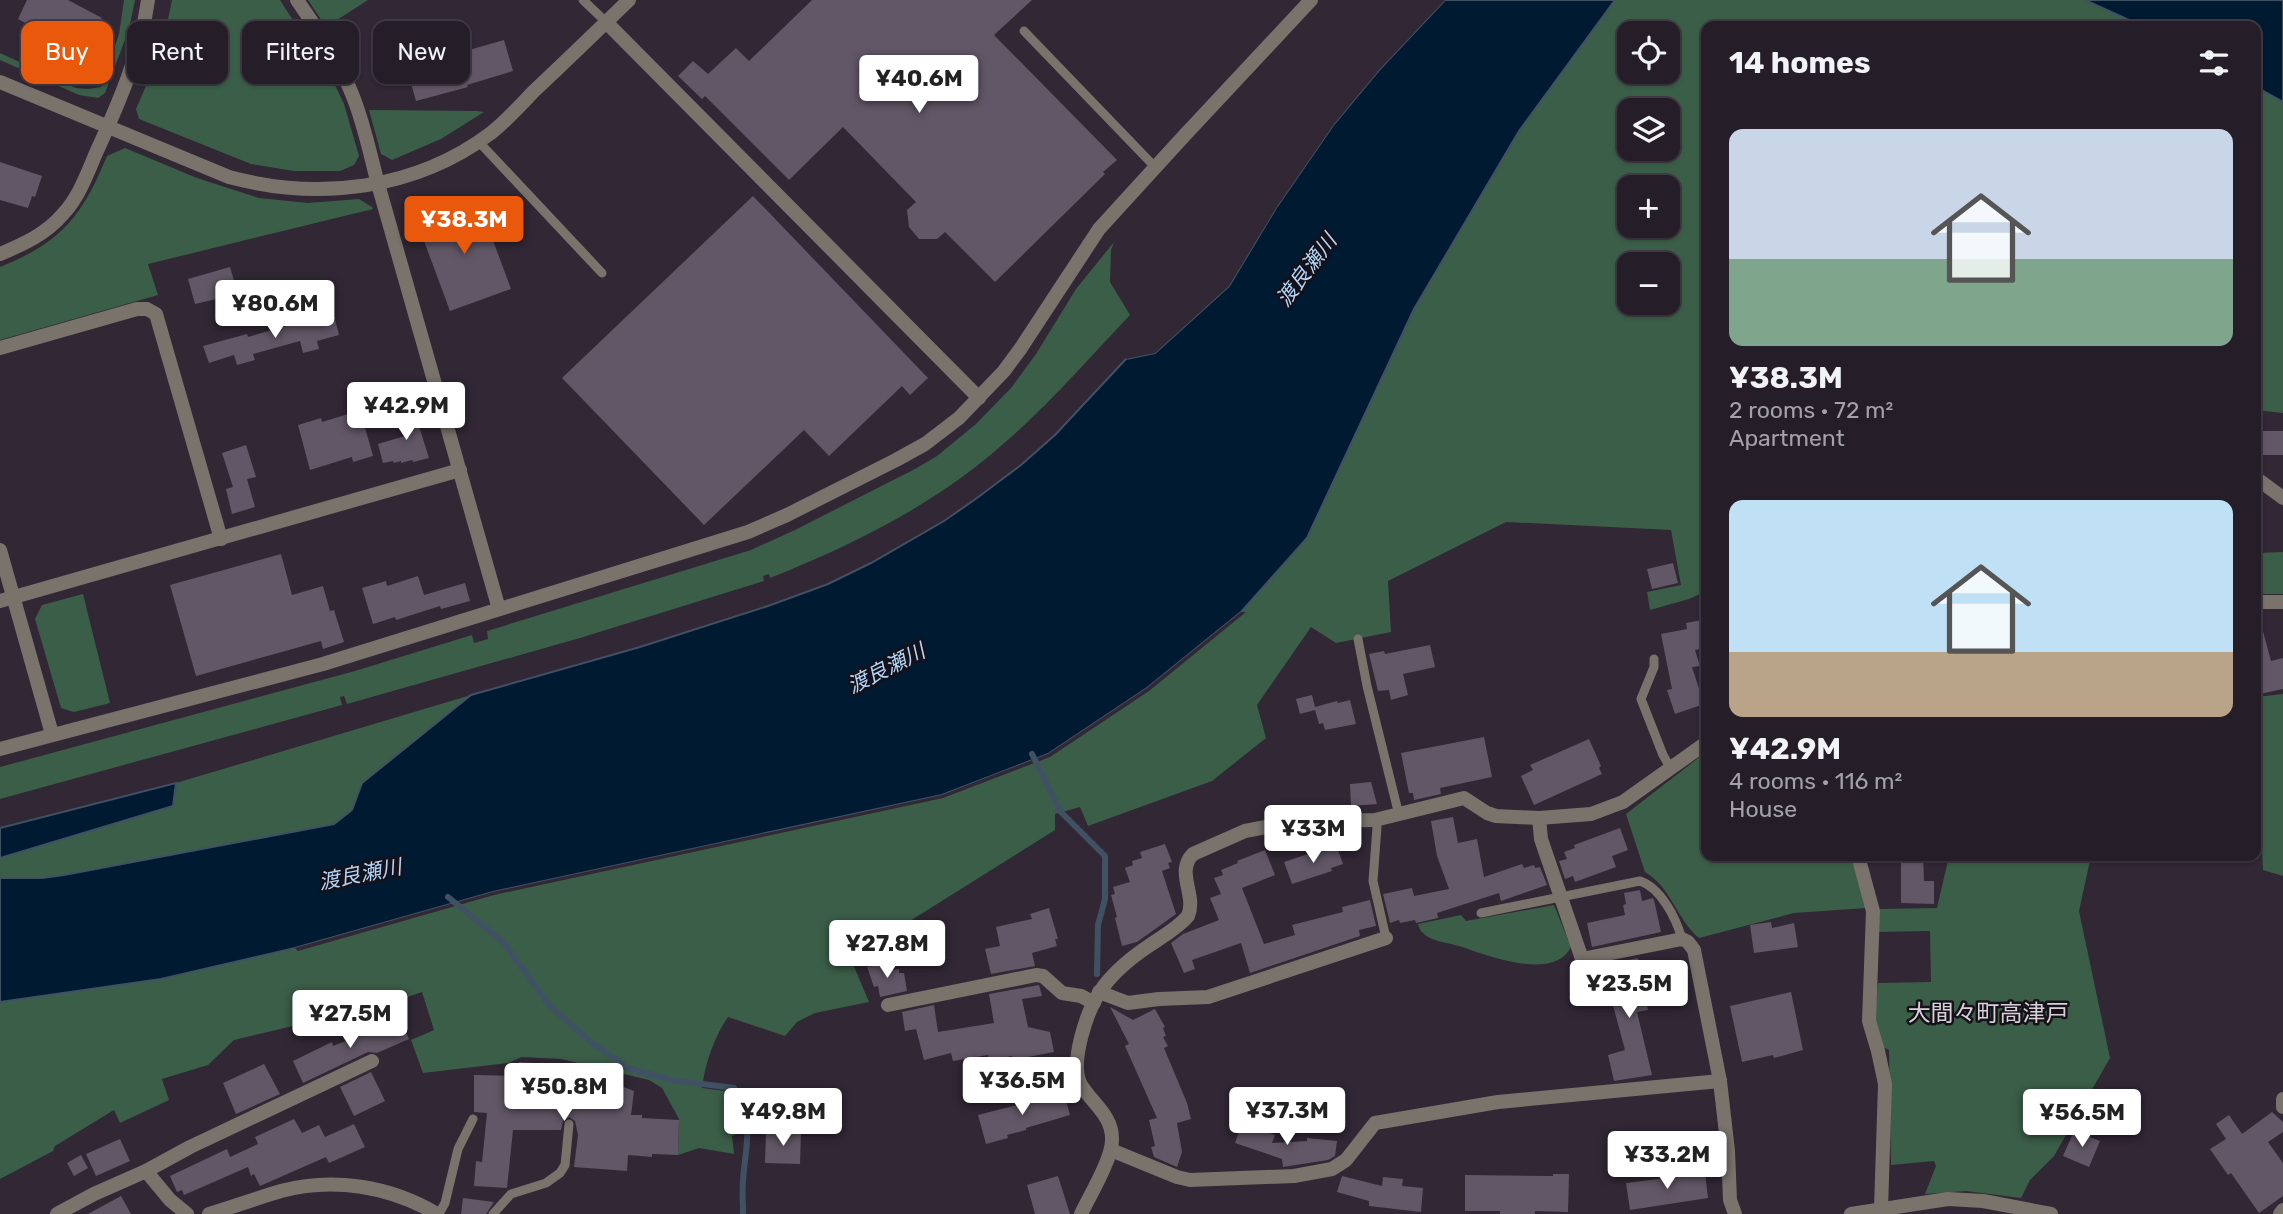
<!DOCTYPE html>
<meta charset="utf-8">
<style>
:root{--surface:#251d28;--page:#312a34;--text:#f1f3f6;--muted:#a3a2a8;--line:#423b45;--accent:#ea580c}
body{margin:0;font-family:Rubik,"Noto Sans JP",sans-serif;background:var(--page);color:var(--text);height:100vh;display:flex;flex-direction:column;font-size:26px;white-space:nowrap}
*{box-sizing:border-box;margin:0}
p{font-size:23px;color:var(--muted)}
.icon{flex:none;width:38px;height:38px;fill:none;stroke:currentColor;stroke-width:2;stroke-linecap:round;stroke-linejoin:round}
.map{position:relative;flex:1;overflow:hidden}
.sheet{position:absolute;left:1701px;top:21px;width:560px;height:840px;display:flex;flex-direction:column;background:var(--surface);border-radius:14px;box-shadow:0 2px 5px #0004,0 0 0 2px var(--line)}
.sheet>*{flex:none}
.banner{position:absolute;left:21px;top:21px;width:665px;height:63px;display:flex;gap:14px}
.buttons{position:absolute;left:1617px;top:21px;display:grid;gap:14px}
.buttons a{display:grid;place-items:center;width:63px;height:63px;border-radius:14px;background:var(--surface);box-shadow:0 2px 5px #0004,0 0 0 2px var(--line);font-size:35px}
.price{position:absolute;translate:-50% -60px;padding:0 16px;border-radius:7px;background:#fff;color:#222;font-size:23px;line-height:46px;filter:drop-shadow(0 2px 4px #0008)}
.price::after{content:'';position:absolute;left:50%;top:42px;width:21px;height:16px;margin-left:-10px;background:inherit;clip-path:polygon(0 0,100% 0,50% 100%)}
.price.selected{background:var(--accent);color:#fff}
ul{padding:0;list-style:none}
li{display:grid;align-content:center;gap:14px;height:371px;padding:0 28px}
li span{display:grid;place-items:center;height:217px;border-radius:14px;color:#555}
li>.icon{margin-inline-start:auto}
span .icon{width:126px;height:126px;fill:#fffc;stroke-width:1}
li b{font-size:30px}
h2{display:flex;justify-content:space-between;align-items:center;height:84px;padding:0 28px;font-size:30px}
.chip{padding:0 24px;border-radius:14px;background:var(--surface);box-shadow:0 2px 5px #0004,0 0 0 2px var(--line);font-size:24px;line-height:63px}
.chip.selected{background:var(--accent);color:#fff}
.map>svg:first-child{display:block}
.green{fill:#3b5e48;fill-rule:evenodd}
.water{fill:#001a32;stroke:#405164;stroke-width:2}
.pier{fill:#312735}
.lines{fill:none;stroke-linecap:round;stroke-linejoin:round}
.stream{stroke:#405164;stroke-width:6}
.building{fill:#625767}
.service{stroke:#79736c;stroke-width:9}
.minor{stroke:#79736c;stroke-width:14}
.tertiary{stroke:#79736c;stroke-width:14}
.labels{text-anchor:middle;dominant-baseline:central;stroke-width:5;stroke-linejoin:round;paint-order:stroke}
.water-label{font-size:21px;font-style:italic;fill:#b2d6fa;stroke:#161118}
.quarter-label{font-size:23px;fill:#d7d0d9;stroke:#161118}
</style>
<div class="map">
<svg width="2283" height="1214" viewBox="0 0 2283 1214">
<rect width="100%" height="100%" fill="#312735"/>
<g class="green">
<path d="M124,0H135L129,29L105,93L98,98L79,95L0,60V53L76,88L88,89L101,87L119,34Z"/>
<path d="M172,0H280L336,87L344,104L359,156L354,165L340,171H294L251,164L139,119L136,109C152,74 165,38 172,0Z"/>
<path d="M308,0H368L326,27Z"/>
<path d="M1615,0H2085L2142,26H1706V629L1702,593L1689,599L1650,610L1647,592L1681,585L1671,530L1506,522L1388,581L1391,632L1336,643L1311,627L1257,705L1266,738L1212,781L1088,826L1080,807L1055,814V830L894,931L845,945L869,1002L815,1013L797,1022L785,1036L728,1017C714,1037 705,1064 702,1088L733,1092L739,1100L744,1130L732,1136L734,1154L699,1148L678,1155L679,1119L662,1088L649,1080L561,1059L522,1057L508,1063L423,1073L411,1040L434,1030L422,992L393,1002L234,1040L208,1065L162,1079L169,1100L120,1123L114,1110L55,1146L53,1151L0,1179V1002L161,979L295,948L493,892L1307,538L1414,309L1519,131ZM1629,33H1668V72H1629ZM1629,110H1668V149H1629ZM1629,187H1668V226H1629ZM1629,264H1668V303H1629Z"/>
<path d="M2256,87L2283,102V413L2256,410Z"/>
<path d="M369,110L477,111L484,112L441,139L392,160L381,154Z"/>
<path d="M125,148L197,178L259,198L308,203L359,199L372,207L373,209L148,264L158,295L0,340V267C62,242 82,216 107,156Z"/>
<path d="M1114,242L1111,250L1110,282L1130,315C1088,359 1048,406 1002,445C934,505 853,545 770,578L769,574L763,576L764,581L580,638L347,704L344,696L340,697L342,705L0,799V767L355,671L472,635L474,643L488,639L487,631L751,550L795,530L915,469L937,456L976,424L1011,388L1036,354L1076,289Z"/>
<path d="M2283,552V594H2256V553Z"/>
<path d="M83,594L110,703L74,712L61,708L35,619L42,605Z"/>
<path d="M2283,694V876L2263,870L2256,697Z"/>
<path d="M471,695L362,783L352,810L334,824L64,875L42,878H0V858L172,806L176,783Z"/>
<path d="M1706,752V856H1851L1866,908L1794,913L1699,938C1677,920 1671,887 1645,872L1626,814Z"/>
<path d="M1949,856H2091L2079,911L2110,1058L2054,1156L2030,1180L2021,1198L1966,1191L1925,1194L1936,1166L1934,1161L1891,1165L1889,1050L1883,1047L1874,1024L1878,983L1931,982L1930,931L1878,932L1880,909L1937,908Z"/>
<path d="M1554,905L1571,947C1554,982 1486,955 1459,946C1449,943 1430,941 1423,933C1420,931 1419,927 1418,924L1461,915L1466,921Z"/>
</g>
<g class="water">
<path d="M1445,0H1615L1519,131L1414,309L1307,538L1241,612L1147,688L1048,754L942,795L493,892L295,948L161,979L0,1002V878H42L64,875L334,824L352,810L362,783L471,695L640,647L768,606L828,584L871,563L944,521L977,498L1021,465L1055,435L1126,359L1155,353L1229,286L1276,208L1334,124L1379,70Z"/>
<path d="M2085,0H2283V102L2256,87V26H2142Z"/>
<path d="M176,783L173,806L0,858V828Z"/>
</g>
<g class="pier">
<path d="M1440,0H1445L1379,70L1334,124L1276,208L1229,286L1155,353L1126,359L1128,355L1153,349L1226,284L1273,206L1332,122L1376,68Z"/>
<path d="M1241,612H1246L1149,691L1050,757L943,798L494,895L298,951L295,948L493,892L942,795L1048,754L1147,688Z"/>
</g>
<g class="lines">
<g class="stream">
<path d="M1032,754L1060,811L1105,856V899L1098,925L1097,974"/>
<path d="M448,897L503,942L550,1006L591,1042L627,1068L671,1080L734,1088C756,1113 745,1150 743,1180C742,1191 743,1203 743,1214"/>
</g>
</g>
<g class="building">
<path d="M27,0H68L102,18L77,64L83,67L77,83L20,59L33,27L18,19Z"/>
<path d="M812,0H1032L994,35L1117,160L1103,172L1105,174L995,282L945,232L937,239H919L909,227L907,210L916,202L843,127L789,180L705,96L702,99L678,76L693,61L708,74L736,48L749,61Z"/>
<path d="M504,40L513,71L467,85L468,87L416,101L410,80L445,70L444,66L457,62L455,54Z"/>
<path d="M0,162L42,176L35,197L32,196L28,208L0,200Z"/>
<path d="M753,196L928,378L910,395L902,386L829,456L804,430L704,525L562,378Z"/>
<path d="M478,200L511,289L450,311L417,222Z"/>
<path d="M230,267L238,294L195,304L188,279Z"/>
<path d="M333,312L339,335L317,341L319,349L303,353L300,341L253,354L255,360L237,365L234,355L209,363L203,346L247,334L248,337Z"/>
<path d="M413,407L429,458L413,462L412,460L401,463V461L394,463L393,461L383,463L378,444L405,436L399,412Z"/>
<path d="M355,412L359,426L364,424L373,456L353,462L352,457L310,470L298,425L321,418L322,422Z"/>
<rect x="2256" y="431" width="27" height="24"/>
<path d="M246,445L256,477L247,479L255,507L232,514L226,489L233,487L222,453Z"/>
<path d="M281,554L292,595L323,586L330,611L334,610L344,642L323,649L321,641L196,676L170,585Z"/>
<path d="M1673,563L1678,583L1652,589L1647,569Z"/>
<path d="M418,576L424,595L465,583L470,601L441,609L440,606L396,620L395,617L373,624L362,588L386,581L387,586Z"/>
<path d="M1702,620L1706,648L1695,650L1700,666L1692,667L1704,704L1675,714L1667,690L1672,689L1661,634L1687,629L1686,623Z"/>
<path d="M2261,624L2271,661L2283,658V689L2260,694L2256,676V625Z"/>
<path d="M1430,645L1435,667L1403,674L1408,695L1391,700L1389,690L1378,691L1369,654L1384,651L1385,654Z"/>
<path d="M1312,695L1315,707L1337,701L1338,703L1350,700L1356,724L1325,730L1323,723L1319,724L1315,710L1300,714L1296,699Z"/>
<path d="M1484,737L1492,777L1440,788L1441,794L1414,800L1413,793H1409L1401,753Z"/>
<path d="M1589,739L1601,766L1599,768L1602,774L1534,805L1521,776L1533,770L1530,765Z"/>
<path d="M1371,782L1377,804L1351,806L1350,784Z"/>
<path d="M1453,817L1458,843L1477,839L1484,877L1522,864L1524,868L1534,865L1535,868L1540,867L1547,885L1501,901L1499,893L1437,913L1438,918L1416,923L1415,920L1400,923L1399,920L1390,923L1383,894L1412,888L1414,896L1449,889L1437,856L1431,821Z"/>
<path d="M1620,828L1628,850L1612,856L1616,867L1575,882L1573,876L1565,879L1559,861L1567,859L1564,852L1575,848L1574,845Z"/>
<path d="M1165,844L1172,862L1168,863L1170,868L1162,871L1176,914L1137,942L1122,946L1115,918L1117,917L1111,895L1115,894L1113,887L1130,882L1125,868L1133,865L1132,861L1142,858L1140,852Z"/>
<path d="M1337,847L1343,864L1331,868L1332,871L1292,884L1284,862L1323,849L1324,852Z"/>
<path d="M1265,850L1275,875L1242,888L1264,944L1295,935L1292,925L1343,912L1342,907L1370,900L1376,926L1359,930L1360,936L1250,973L1241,943L1192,960L1195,969L1184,973L1171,943L1183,934L1219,920L1210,898L1221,894L1214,878L1223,875L1221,870L1238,863L1237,861Z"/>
<path d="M1901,856H1923L1924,881H1934V904L1901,903Z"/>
<path d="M1640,890L1642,901L1653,898L1654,900L1661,932L1592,947L1587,923L1625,915L1623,905L1626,904L1624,893Z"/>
<path d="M1049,908L1058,939H1055L1057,946L1032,953L1035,966L991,974L985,949L1000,946L996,927L1032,919L1030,914Z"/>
<path d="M1771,922L1772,928L1794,923L1798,947L1754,953L1750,925Z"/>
<path d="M1638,958L1648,1010L1637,1012L1652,1075L1614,1081L1608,1055L1625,1050L1610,994H1613L1607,964Z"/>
<path d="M885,963L887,971L899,969V973H904L907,991L880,997L878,986L874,987L867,967Z"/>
<path d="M1039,985L1042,996L1022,999L1028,1027L1050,1032L1054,1052L1012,1060V1056L989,1060L988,1055L953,1061L951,1053L924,1060L916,1029L905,1031L902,1012L934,1005L938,1032L994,1023L989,994Z"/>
<path d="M1791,992L1803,1050L1774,1058L1773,1055L1742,1062L1730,1006Z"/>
<path d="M1110,1007L1133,1020L1155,1009L1165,1027L1163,1028L1166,1036L1163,1037L1168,1046L1164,1048L1187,1103L1191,1119L1177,1123L1182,1152L1177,1167L1154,1157L1151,1147L1155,1146L1149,1120L1157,1118L1125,1046L1129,1044Z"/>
<path d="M400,1019L409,1039L377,1053L368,1052L303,1083L293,1061L332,1042L333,1046Z"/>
<path d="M519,1062L549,1064L547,1091L600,1098L603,1079L634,1091L631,1115H642V1118L679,1120L678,1155L652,1154V1157L628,1155L627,1171L574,1167L578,1135L575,1121L569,1117L563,1121L561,1130H513L507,1188L474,1186L476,1161L482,1162L487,1113L474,1112V1075L518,1076Z"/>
<path d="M264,1064L280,1094L236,1114L223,1083Z"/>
<path d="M371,1072L385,1101L354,1116L340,1087Z"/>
<path d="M1064,1093L1070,1115L1026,1128V1130L1007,1135L1008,1138L986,1144L978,1115Z"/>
<path d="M2272,1112L2283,1122V1132L2268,1142L2283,1163V1196L2259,1213L2231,1173L2228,1175L2210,1149L2226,1139L2216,1124L2229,1115L2242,1134Z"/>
<path d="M294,1119L302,1133L319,1125L325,1137L354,1124L365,1147L329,1163L326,1157L260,1186L254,1174L251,1176L248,1167L184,1195L182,1190L177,1192L170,1176L227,1149L230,1157L258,1144L255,1137Z"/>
<path d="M1242,1123L1275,1135L1272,1143L1307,1141V1138L1337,1141L1335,1156L1328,1160L1283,1167L1282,1159L1235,1143Z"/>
<path d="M766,1131L801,1132L800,1164L765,1163Z"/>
<path d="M2074,1131L2100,1141L2089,1167L2063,1156Z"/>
<path d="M120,1139L130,1161L96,1176L86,1154Z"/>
<path d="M81,1155L88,1168L74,1176L67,1163Z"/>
<path d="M1705,1173L1708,1198L1630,1210L1626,1183Z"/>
<path d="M1553,1174H1569L1568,1212L1535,1211V1214H1500V1211H1465V1175L1553,1176Z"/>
<path d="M1058,1176L1070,1214H1035L1027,1185Z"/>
<path d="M1342,1176L1382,1186L1383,1177L1403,1179L1402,1186L1423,1188L1421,1212L1369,1206V1201L1337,1192Z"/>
<path d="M121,1196L131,1214H88Z"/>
<path d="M463,1198L494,1202L486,1214H461Z"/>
</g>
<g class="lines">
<g class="service">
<path d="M583,0L606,22"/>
<path d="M1024,31L1155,167"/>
<path d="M478,141L602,273"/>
<path d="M1358,639L1367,686L1399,815"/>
<path d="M1654,659V667L1641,699L1663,755L1671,769"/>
<path d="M1375,820L1377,827L1373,881L1386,938"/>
<path d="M1481,913L1640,881C1661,888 1676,918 1682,939"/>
<path d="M439,1214L445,1203L458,1149L473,1119"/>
<path d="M493,1214L511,1194L546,1183L560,1173L565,1165L569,1124"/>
</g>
<g class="minor">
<path d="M297,0C317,29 339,61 352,94C364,123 370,154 378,184"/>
<path d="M0,348L137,309H147L156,314L221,539"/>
<path d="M2256,478L2283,498"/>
<path d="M2256,602H2283"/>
<path d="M1539,818L1541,839L1582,959L1682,939L1688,942L1694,950L1720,1081L1728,1151L1730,1200L1735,1214"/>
<path d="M1858,856L1873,911L1869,1021L1878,1051L1885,1084L1881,1209"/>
<path d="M1099,992L1128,1003L1159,999L1208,997L1386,938"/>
<path d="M888,1005L1036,975L1043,976L1062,993L1081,996L1094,1003"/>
<path d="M2283,1099V1107"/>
<path d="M1111,1150L1177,1177L1190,1180L1294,1176L1332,1169L1346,1160L1375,1123L1498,1102L1720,1081"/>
<path d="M146,1171L170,1200L187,1214"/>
<path d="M57,1214L94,1194L146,1171L190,1147L372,1061"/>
<path d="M209,1214C233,1207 257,1198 281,1191C333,1177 390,1186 437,1214"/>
<path d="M1081,1214C1090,1195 1112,1159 1112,1140C1113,1116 1092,1103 1081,1085C1069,1063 1087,1012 1099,993C1111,974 1132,957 1150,945C1163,936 1178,928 1188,916C1197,895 1175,872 1193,854L1245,831L1266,827L1315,821L1375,820L1464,798L1487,813L1496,816L1539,818L1591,814L1623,802L1706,743"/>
<path d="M1851,1214L1948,1199L1983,1201L2051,1214"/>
<path d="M2280,1214L2283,1210"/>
</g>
<g class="tertiary">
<path d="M606,22L979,398"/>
<path d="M0,82L229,177C319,201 415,190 491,133C506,121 520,106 533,92C565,62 597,31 629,0"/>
<path d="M378,184L499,609"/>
<path d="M0,254C24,244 46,234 63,214C79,197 87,174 96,153C118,105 141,52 148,0"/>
<path d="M0,550L52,734"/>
<path d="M0,601L460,470"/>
<path d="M0,749L323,664L748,532L787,515L896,460L925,444L959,418L1004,371L1021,348L1099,229L1183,137L1311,0"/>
</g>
</g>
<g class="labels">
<g class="water-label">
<text transform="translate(1306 270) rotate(-53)">渡良瀬川</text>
<text transform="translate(886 668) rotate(-27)">渡良瀬川</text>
<text transform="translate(360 874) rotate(-11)">渡良瀬川</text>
</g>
<g class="quarter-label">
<text x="1988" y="1013">大間々町高津戸</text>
</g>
</g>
</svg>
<div class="buttons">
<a><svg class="icon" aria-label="locate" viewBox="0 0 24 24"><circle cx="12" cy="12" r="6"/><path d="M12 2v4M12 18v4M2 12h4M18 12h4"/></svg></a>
<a><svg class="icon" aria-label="layers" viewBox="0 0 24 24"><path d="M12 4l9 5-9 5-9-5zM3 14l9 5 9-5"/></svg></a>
<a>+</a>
<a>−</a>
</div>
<b class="price" style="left:919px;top:115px">¥40.6M</b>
<b class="price selected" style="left:464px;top:256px">¥38.3M</b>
<b class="price" style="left:275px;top:340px">¥80.6M</b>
<b class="price" style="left:406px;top:442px">¥42.9M</b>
<b class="price" style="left:1313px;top:865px">¥33M</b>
<b class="price" style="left:887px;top:980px">¥27.8M</b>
<b class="price" style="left:1629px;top:1020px">¥23.5M</b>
<b class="price" style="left:350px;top:1050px">¥27.5M</b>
<b class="price" style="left:1022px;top:1117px">¥36.5M</b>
<b class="price" style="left:564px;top:1123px">¥50.8M</b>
<b class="price" style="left:1287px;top:1147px">¥37.3M</b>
<b class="price" style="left:783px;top:1148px">¥49.8M</b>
<b class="price" style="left:2082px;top:1149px">¥56.5M</b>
<b class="price" style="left:1667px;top:1191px">¥33.2M</b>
<div class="banner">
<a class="chip selected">Buy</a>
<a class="chip">Rent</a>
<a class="chip">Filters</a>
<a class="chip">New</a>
</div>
<section class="sheet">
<h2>14 homes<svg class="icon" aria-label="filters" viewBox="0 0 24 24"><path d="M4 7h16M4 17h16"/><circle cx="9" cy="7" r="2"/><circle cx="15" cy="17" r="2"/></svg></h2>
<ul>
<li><span style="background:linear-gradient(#c9d6e8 60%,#7fa58c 0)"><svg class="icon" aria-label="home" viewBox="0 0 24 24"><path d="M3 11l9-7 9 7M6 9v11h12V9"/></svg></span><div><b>¥38.3M</b><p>2 rooms · 72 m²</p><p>Apartment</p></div></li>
<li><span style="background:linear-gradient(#bfe0f5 70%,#b9a48a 0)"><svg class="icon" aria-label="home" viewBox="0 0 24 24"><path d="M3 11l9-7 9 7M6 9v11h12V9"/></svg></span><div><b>¥42.9M</b><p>4 rooms · 116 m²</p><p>House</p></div></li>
</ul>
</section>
</div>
